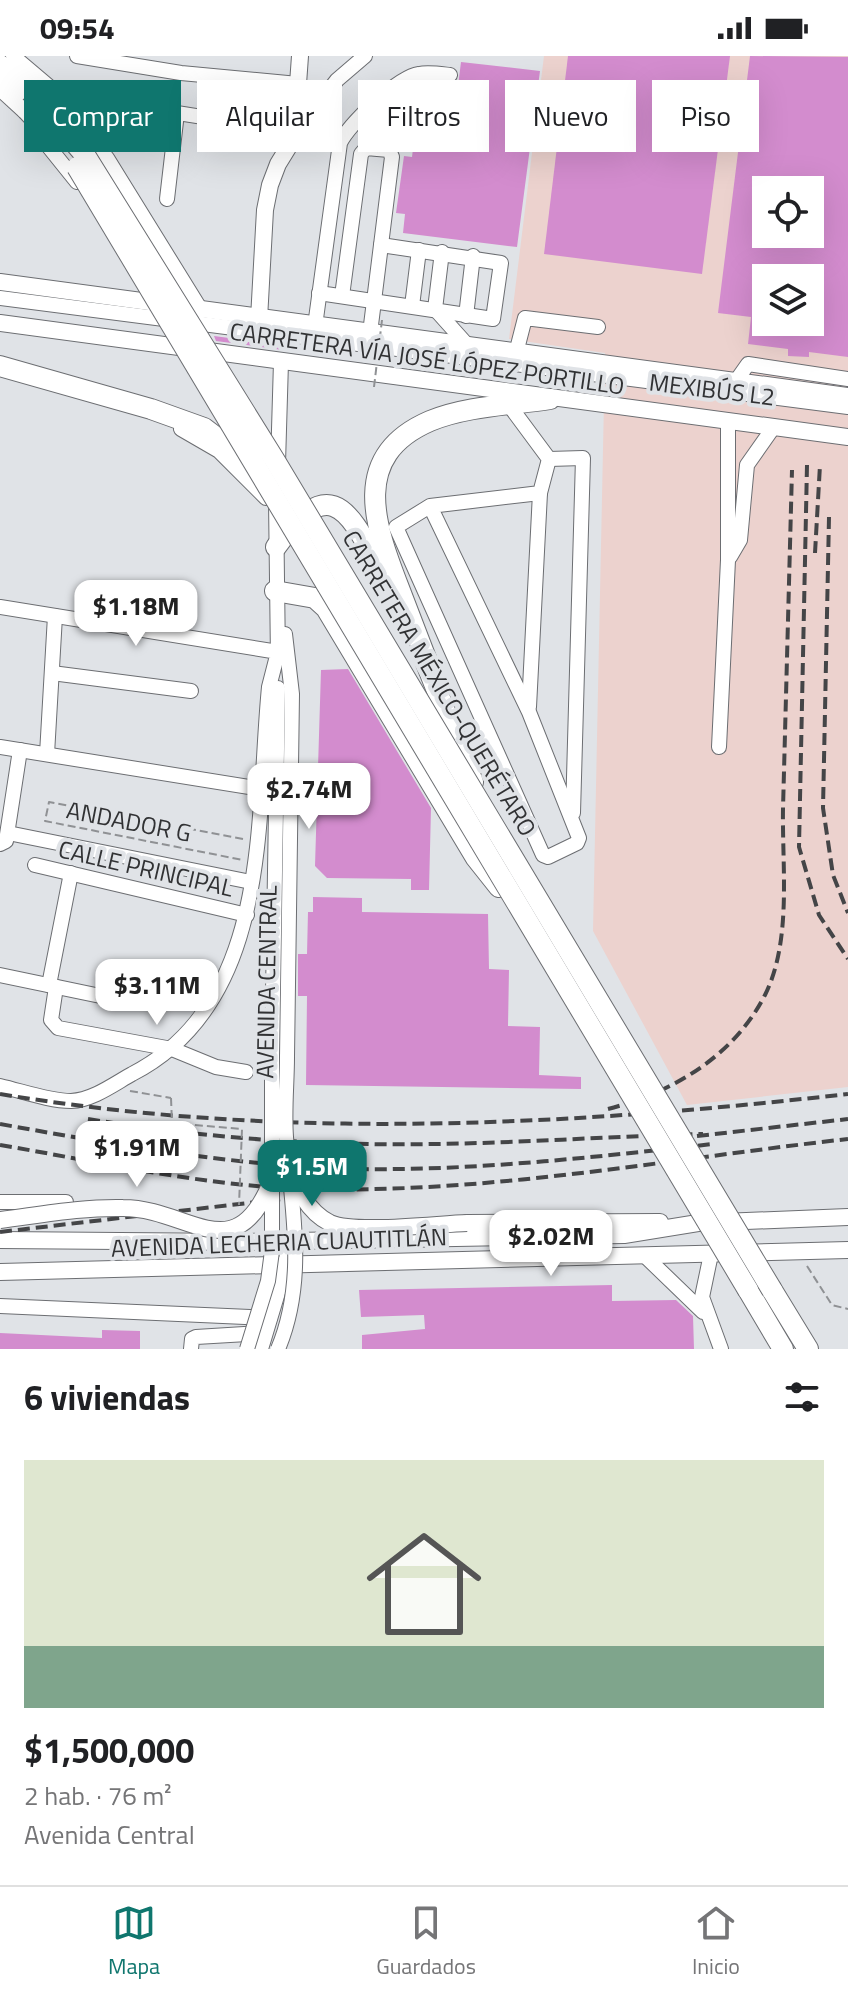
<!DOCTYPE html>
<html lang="es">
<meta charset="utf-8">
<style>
:root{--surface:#fff;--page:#f6f6f6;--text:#202124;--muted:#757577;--line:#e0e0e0;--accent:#0f766e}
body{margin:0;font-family:"Titillium Web",sans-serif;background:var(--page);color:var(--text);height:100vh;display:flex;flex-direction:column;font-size:30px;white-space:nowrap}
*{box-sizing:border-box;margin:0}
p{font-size:26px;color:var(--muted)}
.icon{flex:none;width:44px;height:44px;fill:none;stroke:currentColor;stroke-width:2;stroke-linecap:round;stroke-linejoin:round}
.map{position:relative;height:1293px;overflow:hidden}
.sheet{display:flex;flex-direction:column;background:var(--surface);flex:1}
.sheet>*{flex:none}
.guide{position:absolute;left:24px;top:24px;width:800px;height:72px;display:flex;gap:16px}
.tools{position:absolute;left:752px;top:120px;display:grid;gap:16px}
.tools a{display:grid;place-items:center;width:72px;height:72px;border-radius:0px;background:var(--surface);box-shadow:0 8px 32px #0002;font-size:40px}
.price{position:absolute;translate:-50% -68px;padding:0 18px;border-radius:16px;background:#fff;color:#222;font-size:26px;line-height:52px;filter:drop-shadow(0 2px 4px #0008)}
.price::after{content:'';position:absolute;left:50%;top:48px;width:24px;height:18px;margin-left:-12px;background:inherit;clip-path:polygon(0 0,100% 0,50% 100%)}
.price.selected{background:var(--accent);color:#fff}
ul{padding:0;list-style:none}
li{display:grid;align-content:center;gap:16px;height:424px;padding:0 24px}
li+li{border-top:2px solid var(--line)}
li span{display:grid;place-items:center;height:248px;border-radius:0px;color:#555}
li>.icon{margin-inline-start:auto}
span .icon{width:144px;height:144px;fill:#fffc;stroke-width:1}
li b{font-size:34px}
h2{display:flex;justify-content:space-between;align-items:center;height:96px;padding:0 24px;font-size:34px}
.pill{padding:0 28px;border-radius:0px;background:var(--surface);box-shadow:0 8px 32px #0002;font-size:28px;line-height:72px}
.pill.selected{background:var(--accent);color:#fff}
.status{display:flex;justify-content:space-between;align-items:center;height:56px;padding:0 40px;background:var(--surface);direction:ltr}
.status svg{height:22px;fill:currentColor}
.tab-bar{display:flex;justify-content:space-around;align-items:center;height:112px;border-top:2px solid var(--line);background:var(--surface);font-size:22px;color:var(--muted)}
.tab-bar a{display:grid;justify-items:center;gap:4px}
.tab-bar .selected{color:var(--accent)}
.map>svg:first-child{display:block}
.industrial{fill:#ecd2ce;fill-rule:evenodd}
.building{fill:#d38cce;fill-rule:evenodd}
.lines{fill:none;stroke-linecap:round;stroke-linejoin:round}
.minor-casing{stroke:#6c6e72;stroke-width:16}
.major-casing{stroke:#6c6e72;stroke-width:18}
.highway-casing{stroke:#6c6e72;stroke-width:22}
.path{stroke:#8f9194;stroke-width:2;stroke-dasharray:8 4;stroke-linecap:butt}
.minor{stroke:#fff;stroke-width:14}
.major{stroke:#fff;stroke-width:16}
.highway{stroke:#fff;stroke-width:20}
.rail{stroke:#444547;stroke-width:4;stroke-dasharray:12 6;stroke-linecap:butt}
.minor-bridge-casing{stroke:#6c6e72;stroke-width:16;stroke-linecap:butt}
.major-bridge-casing{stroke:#6c6e72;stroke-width:18;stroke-linecap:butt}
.highway-bridge-casing{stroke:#6c6e72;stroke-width:22;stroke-linecap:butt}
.path-bridge{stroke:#8f9194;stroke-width:2;stroke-dasharray:8 4;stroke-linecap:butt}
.minor-bridge{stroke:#fff;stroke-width:14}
.major-bridge{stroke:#fff;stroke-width:16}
.highway-bridge{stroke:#fff;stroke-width:20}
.labels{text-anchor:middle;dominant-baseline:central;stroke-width:8;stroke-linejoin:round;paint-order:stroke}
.street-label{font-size:24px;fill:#313234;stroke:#e0e3e7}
</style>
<div class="status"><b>09:54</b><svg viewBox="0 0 49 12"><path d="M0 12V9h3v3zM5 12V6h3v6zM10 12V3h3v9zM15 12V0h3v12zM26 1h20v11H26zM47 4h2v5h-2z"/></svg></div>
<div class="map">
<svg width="848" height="1293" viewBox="0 0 848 1293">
<rect width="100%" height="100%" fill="#e0e3e7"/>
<path class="industrial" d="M544,0H848V1031L687,1049L593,875L605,297L509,283ZM766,134H810V178H766ZM766,222H810V266H766Z"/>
<g class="building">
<path d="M568,0H730L702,218L544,198Z"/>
<path d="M750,0L848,1V301L809,296V301L788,300V293L748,288L751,261L718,257ZM766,134H810V178H766ZM766,222H810V266H766Z"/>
<path d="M461,6L540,15L517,191L403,177L405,158L396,157L404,100L412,101L420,34L457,38Z"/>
<path d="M214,280L284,289L283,294L216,285Z"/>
<path d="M348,613L431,752L429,834H411V823L327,822L315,810L321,614Z"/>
<path d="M313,841L362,842V856L488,858L489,913L509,914L508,970L540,971L539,1019L581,1021V1033L306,1029L307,940H298V898H307L308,856H313Z"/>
<path d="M612,1229V1245L676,1244L693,1260L694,1293H362V1279L425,1273L424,1259L361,1261L359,1234Z"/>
<path d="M102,1274L140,1275V1293H0V1277L102,1282Z"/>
</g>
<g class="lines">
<defs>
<g id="minor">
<path d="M13,0L58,38L107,102L201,254"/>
<path d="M77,0L181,17L298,28"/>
<path d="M58,38L297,76"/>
<path d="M302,69L337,24L365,0"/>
<path d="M40,80L77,126"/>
<path d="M167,143L177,57"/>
<path d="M442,196L435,253L469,291"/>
<path d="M319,237L493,263L501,207L381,189"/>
<path d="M342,240L361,98L366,92L389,94L392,101L370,277"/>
<path d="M0,242L848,351"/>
<path d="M412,250L419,194"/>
<path d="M466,260L473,200"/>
<path d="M315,270L340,87C349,68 398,21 419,18C428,16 441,18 450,19"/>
<path d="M516,297L525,262L598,271"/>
<path d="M736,325L748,308L848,323"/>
<path d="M181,373L219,395L266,442"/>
<path d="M549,403L583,402L573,757"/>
<path d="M278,407L281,306"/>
<path d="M276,444L278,603"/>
<path d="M430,450L529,656L579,782L577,787L548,801L543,799L396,471L430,450L540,437L549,403L509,349"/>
<path d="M730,501L740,484L747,409L773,372"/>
<path d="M0,551L278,596L269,631C256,764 272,946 132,1018C114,1028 93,1044 71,1045C49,1045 22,1035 0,1030"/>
<path d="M285,578L292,638L287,1001"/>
<path d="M52,617L191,635"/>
<path d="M529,651L540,437"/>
<path d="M0,691L262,733"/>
<path d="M719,691L728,504V366"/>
<path d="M47,698L55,560"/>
<path d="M8,777L251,826"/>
<path d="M0,788L6,785L20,694"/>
<path d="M35,809L247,859"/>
<path d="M0,919L110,942"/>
<path d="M49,929L71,817"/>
<path d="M56,931L51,964L58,972L172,993L216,1011L246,1016"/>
<path d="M272,999L278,632"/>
<path d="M0,1146H66"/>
<path d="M711,1198L702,1241L721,1293"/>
<path d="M645,1200L703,1256"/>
<path d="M0,1250L270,1262"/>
<path d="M191,1293L192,1283L196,1281L262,1277"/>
<path d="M261,1293L286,1210L287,1185"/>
</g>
<g id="major">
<path d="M0,226L848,340"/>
<path d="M259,263L265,154L270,129L278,108L302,69L298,28L300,0"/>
<path d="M0,267L848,381"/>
<path d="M467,1167L660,1166"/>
<path d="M0,1184L239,1186L624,1179L698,1167L848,1161"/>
<path d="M0,1216L848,1194"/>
</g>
<g id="highway">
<path d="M0,9L31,36"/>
<path d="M0,29L27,54"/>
<path d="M0,310L151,353L204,372L254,410"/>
<path d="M276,491C326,422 346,445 378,510"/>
<path d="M275,535L315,542L326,552L476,802L499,831"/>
<path d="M426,607L473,726"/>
<path d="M432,618C421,589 410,561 399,532C375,470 349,400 430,365C466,350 511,349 550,343"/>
<path d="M748,1234L783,1293"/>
<path d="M772,1234L808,1293"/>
</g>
</defs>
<use href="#minor" class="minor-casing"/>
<use href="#major" class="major-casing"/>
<use href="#highway" class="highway-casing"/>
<g class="path">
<path d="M243,783L49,746L45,765L243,804"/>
<path d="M130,1035L171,1042"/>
<path d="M807,1210L832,1249L848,1253"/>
</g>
<use href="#minor" class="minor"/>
<use href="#major" class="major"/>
<use href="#highway" class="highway"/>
<g class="rail">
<path d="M807,409L799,791L819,859L848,903"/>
<path d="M829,461L823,752L833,819L848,857"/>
<path d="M815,497L820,409"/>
<path d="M0,1038C282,1085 565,1070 848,1038"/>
<path d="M608,1053C673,1036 734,1000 765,939C792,885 782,811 783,753C786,640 789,527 792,414"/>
<path d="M88,1063C203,1082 318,1090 434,1088C524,1087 613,1080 703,1078"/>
<path d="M0,1068C117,1089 236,1110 355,1113C474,1115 595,1101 713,1088"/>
<path d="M697,1080L848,1063"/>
<path d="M0,1089C101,1106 203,1130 306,1133C489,1138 667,1103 848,1083"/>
<path d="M0,1176L299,1141"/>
</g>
<defs>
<g id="minor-bridge">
<path d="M247,1293L268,1225L272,1195V999"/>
<path d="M278,1293C307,1224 292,1153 286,1081C284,1054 287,1027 287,1001"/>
</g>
<g id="major-bridge">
<path d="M288,1108C297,1131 306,1155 330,1167C355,1178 436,1168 467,1167"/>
<path d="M0,1164C40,1159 82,1151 123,1152C189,1152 235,1217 272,1124"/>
</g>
<g id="highway-bridge">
<path d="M31,36L85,99L274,403L772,1234"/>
<path d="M27,54L57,86"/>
<path d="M77,111L748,1234"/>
</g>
</defs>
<use href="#minor-bridge" class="minor-bridge-casing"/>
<use href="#major-bridge" class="major-bridge-casing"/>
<use href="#highway-bridge" class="highway-bridge-casing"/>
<g class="path-bridge">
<path d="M374,331L382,264"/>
<path d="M171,1042L172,1067L242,1073L239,1149"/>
</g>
<use href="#minor-bridge" class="minor-bridge"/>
<use href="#major-bridge" class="major-bridge"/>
<use href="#highway-bridge" class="highway-bridge"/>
</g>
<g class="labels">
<g class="street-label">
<text transform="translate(427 302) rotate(8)">CARRETERA VÍA JOSÉ LÓPEZ PORTILLO</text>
<text transform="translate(712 333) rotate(7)">MEXIBÚS L2</text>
<text transform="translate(440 627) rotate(59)">CARRETERA MÉXICO-QUERÉTARO</text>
<text transform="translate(129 765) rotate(11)">ANDADOR G</text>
<text transform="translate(146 812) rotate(13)">CALLE PRINCIPAL</text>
<text transform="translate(266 926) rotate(-89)">AVENIDA CENTRAL</text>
<text transform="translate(279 1186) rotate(-2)">AVENIDA LECHERIA CUAUTITLÁN</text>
</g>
</g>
</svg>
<div class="tools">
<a><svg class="icon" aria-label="locate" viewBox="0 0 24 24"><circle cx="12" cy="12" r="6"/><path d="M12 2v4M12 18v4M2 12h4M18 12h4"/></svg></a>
<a><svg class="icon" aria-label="layers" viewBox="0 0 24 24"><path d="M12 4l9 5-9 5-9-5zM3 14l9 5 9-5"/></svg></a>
</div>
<b class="price" style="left:136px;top:592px">$1.18M</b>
<b class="price" style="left:309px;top:775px">$2.74M</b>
<b class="price" style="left:157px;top:971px">$3.11M</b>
<b class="price" style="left:137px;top:1133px">$1.91M</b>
<b class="price selected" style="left:312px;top:1152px">$1.5M</b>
<b class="price" style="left:551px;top:1222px">$2.02M</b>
<div class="guide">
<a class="pill selected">Comprar</a>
<a class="pill">Alquilar</a>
<a class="pill">Filtros</a>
<a class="pill">Nuevo</a>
<a class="pill">Piso</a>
</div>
</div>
<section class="sheet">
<h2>6 viviendas<svg class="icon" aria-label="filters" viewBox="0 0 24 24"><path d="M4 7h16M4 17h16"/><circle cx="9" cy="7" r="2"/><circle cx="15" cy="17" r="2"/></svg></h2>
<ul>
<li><span style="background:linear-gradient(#dfe7d0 75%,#7fa58c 0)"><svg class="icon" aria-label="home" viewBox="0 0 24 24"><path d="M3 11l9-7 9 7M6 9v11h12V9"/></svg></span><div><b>$1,500,000</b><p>2 hab. · 76 m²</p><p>Avenida Central</p></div></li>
</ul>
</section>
<nav class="tab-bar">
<a class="selected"><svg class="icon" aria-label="map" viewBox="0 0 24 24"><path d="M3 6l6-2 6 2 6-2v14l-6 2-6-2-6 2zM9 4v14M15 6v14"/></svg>Mapa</a>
<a><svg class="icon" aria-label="saved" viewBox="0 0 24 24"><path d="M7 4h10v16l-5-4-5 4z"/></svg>Guardados</a>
<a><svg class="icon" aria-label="home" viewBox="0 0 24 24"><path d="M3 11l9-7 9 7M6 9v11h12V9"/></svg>Inicio</a>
</nav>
